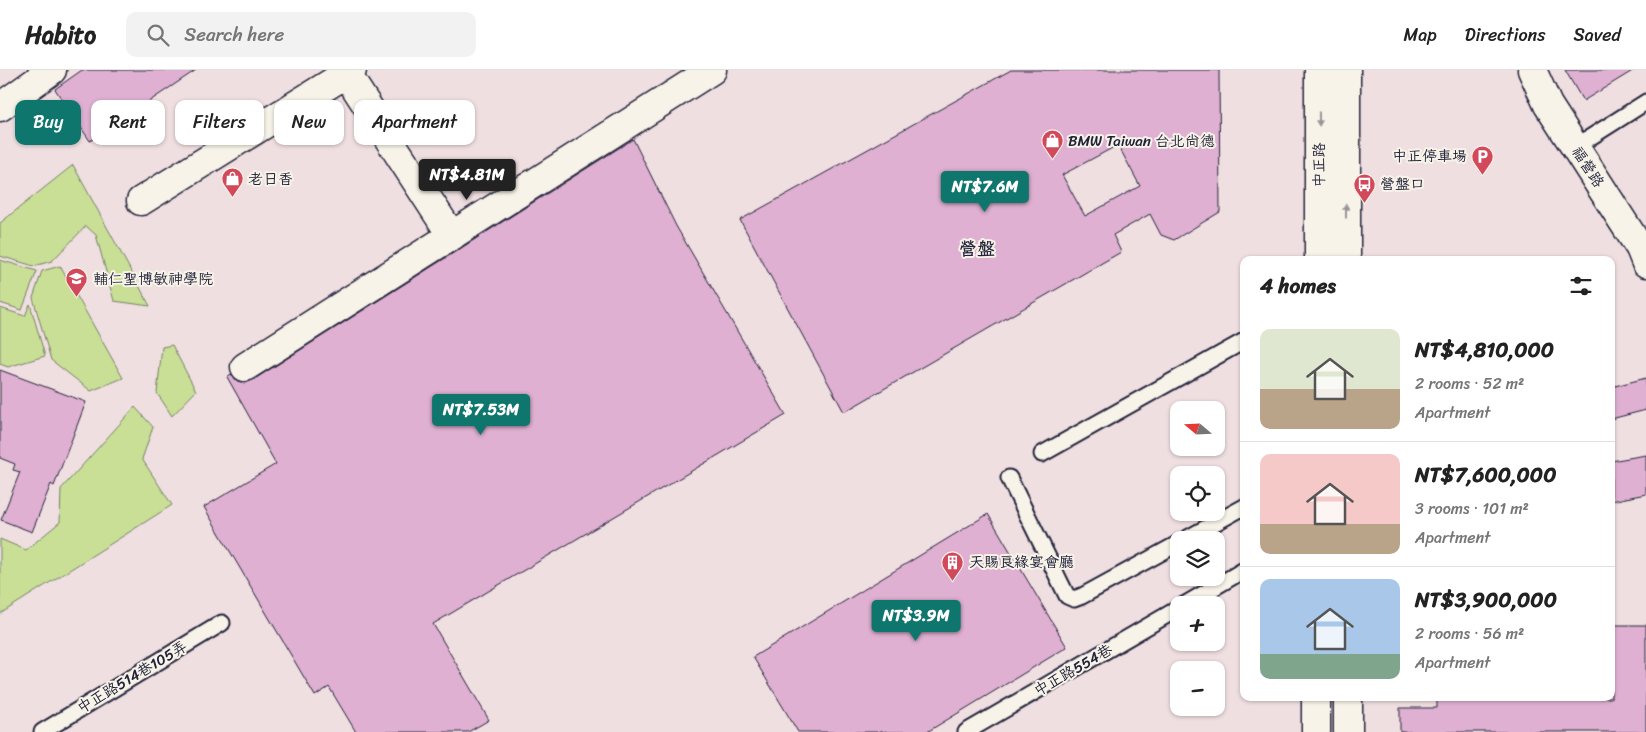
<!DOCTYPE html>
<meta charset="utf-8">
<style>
:root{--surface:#fff;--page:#f2f2f2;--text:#222;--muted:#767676;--line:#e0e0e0;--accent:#0f766e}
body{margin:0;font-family:Sriracha,"LXGW WenKai TC",sans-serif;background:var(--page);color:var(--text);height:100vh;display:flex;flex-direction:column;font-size:19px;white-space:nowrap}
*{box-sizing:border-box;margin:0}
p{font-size:16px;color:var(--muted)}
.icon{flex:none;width:28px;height:28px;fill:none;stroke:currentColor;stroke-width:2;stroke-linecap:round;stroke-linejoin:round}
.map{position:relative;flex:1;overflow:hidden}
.drawer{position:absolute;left:1240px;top:186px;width:375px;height:445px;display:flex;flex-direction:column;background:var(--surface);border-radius:10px;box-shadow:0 1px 4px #0004}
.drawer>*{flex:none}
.top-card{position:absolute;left:15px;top:30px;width:475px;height:45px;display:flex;gap:10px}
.needle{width:32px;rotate:289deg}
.buttons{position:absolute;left:1170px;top:331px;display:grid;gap:10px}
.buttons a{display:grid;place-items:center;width:55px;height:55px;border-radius:10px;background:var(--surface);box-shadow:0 1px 4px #0004;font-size:25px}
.price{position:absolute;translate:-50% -42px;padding:0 11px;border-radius:5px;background:var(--accent);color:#fff;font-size:16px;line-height:32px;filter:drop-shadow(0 1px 2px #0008)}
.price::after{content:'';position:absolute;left:50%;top:30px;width:15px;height:11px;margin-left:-8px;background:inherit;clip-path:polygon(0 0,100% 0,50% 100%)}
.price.active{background:#222;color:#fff}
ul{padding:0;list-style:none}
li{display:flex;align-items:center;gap:15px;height:125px;padding:0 20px}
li+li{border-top:1px solid var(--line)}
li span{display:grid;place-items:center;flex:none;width:140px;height:100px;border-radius:10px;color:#555}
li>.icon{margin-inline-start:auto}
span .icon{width:60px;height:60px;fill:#fffc;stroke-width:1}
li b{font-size:21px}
h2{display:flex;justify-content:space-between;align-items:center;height:60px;padding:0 20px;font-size:21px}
.tag{padding:0 18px;border-radius:10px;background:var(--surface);box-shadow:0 1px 4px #0004;font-size:18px;line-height:45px}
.tag.active{background:var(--accent);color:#fff}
header{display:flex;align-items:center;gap:30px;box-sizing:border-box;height:70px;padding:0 25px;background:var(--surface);border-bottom:1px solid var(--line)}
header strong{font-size:24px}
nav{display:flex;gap:28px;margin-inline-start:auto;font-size:18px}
.search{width:350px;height:45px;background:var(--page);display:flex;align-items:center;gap:12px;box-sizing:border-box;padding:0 18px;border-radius:10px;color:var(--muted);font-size:19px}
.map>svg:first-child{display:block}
.green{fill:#c8df95;stroke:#758068}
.building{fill:#dfb0d1;stroke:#22223b;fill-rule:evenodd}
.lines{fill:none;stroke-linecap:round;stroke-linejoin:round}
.lane-casing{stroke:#22223b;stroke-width:19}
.street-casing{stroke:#22223b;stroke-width:31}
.primary-casing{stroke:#22223b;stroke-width:31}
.lane{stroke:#f7f3e8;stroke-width:15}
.street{stroke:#f7f3e8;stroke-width:28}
.primary{stroke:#f7f3e8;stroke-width:28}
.oneway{fill:#97959a}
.labels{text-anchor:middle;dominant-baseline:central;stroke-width:4;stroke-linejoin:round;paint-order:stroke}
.poi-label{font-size:15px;fill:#22223b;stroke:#f7f3e8;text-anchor:start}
.street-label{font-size:15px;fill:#22223b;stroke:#f7f3e8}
.quarter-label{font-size:18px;font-weight:bold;fill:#22223b;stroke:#f7f3e8}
</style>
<header>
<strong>Habito</strong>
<div class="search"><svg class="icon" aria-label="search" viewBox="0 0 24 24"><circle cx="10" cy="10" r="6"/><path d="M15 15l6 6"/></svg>Search here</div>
<nav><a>Map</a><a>Directions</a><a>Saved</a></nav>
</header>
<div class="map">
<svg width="1646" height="662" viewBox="0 0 1646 662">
<rect width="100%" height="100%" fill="#f0dfe1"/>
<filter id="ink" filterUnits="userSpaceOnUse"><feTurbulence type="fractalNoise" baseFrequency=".02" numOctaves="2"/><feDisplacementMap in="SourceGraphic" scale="10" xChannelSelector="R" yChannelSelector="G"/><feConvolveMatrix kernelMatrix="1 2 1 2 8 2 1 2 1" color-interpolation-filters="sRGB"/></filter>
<g filter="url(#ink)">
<g class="green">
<path d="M73,95L150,236L114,231L96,165L86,156L52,191L34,196L0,186V153Z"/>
<path d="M0,190L37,201L22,240L0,233Z"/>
<path d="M60,196L123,308L91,321L51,290L33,228L42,201Z"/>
<path d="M30,234L45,286L8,297L0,294V238L25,246Z"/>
<path d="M172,275L196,321L172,346L157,323L162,277Z"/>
<path d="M135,337L153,357L142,389L172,435L0,544V469L26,480L60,452L61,419Z"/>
</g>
<g class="building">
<path d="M82,0H196L90,71L55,19Z"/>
<path d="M1011,0H1219L1220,142L1174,170L1161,165L1150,144L1113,165L1121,182L844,342L740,150ZM1118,75L1140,116L1085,146L1062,105Z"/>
<path d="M1565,0H1634L1583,31Z"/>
<path d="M633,69L676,156L786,345L433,554L489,650L468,662H356L329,617L315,626L204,437L276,394L227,307L231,304L237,311L245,313L253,310Z"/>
<path d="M0,300L86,332L54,416L51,414L32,462L1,450L20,402L13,400L15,394L0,388Z"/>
<path d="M1646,308V340L1611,349V317Z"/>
<path d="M1646,385V424L1611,431V391Z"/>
<path d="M988,444L1067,577L927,662H798L753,587Z"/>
<path d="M1611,555H1646V662H1400V638H1437V628H1611Z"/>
</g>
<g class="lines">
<defs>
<g id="lane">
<path d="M1575,77L1646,32"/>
<path d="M1042,384L1244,271"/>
<path d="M1009,408L1067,526L1074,529L1082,526L1179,473"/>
<path d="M1184,470L1244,437"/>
<path d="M1184,535L1244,500"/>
<path d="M42,662L222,553"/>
<path d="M966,662L1179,538"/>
</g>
<g id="street">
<path d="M344,0L452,166"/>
<path d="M1532,0L1548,35L1640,178L1646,193"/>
<path d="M0,37L52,0"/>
<path d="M141,131L352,0"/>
<path d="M245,297L712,0"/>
</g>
<g id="primary">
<path d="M1319,0V190"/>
<path d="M1346,0V190"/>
<path d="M1348,628V662"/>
<path d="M1316,662V628"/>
</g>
</defs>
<use href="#lane" class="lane-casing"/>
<use href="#street" class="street-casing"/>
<use href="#primary" class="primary-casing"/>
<use href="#lane" class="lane"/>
<use href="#street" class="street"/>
<use href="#primary" class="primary"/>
</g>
<defs><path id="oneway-solid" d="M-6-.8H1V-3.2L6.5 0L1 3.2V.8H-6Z" transform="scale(1.25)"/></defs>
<g class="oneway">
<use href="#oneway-solid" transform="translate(1319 49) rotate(89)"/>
<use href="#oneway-solid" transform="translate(1346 141) rotate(-90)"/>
</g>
</g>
<defs>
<symbol id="shop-pin" viewBox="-11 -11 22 30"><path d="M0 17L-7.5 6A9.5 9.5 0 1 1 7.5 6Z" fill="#d1495b" stroke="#f7f3e8"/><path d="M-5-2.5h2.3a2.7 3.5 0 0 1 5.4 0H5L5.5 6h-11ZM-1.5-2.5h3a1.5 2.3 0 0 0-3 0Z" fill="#fff"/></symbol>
<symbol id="parking-pin" viewBox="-11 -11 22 30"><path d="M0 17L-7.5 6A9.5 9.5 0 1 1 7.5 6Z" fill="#d1495b" stroke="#f7f3e8"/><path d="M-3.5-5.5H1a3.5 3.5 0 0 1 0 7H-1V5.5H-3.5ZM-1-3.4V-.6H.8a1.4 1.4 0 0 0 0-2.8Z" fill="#fff"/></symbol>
<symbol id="bus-pin" viewBox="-11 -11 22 30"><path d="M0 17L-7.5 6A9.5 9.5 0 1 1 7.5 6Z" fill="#d1495b" stroke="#f7f3e8"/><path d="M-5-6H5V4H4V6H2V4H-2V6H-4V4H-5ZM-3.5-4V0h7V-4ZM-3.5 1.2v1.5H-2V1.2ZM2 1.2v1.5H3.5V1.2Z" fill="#fff"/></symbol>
<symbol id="university-pin" viewBox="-11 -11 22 30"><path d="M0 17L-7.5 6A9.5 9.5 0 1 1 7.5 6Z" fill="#d1495b" stroke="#f7f3e8"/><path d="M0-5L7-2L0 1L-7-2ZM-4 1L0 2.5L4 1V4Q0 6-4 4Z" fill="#fff"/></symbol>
<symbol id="building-pin" viewBox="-11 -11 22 30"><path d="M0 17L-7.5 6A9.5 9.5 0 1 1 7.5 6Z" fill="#d1495b" stroke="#f7f3e8"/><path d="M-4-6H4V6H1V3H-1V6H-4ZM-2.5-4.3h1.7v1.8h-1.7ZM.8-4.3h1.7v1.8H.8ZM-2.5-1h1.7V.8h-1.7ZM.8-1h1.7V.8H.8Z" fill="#fff"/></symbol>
</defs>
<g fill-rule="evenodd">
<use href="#shop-pin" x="1040" y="58" width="25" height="34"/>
<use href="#parking-pin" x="1470" y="74" width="25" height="34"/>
<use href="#shop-pin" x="220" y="96" width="25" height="34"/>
<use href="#bus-pin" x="1352" y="102" width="25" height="34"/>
<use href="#university-pin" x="64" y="196" width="25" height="34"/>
<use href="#building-pin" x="940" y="480" width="25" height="34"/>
</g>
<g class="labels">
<g class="poi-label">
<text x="1068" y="71">BMW Taiwan 台北尚德</text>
<text x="1467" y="86" text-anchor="end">中正停車場</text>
<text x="248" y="109">老日香</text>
<text x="1380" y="114">營盤口</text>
<text x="93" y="209">輔仁聖博敏神學院</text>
<text x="969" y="492">天賜良緣宴會廳</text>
</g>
<g class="street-label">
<text transform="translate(1319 95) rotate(-90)">中正路</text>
<text transform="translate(1588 97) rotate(57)">福營路</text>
<text transform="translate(1073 600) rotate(-30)">中正路554巷</text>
<text transform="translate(132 607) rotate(-31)">中正路514巷105弄</text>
</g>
<g class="quarter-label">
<text x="977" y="179">營盤</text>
</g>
</g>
</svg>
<div class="buttons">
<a><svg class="needle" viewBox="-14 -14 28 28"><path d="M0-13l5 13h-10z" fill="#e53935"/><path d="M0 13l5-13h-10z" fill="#767676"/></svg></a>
<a><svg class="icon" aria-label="locate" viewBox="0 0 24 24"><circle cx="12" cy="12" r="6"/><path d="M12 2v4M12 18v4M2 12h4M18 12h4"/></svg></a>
<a><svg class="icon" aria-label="layers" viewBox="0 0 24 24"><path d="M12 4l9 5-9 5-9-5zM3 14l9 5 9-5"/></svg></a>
<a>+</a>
<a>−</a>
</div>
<b class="price active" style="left:467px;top:131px">NT$4.81M</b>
<b class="price" style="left:985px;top:143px">NT$7.6M</b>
<b class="price" style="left:481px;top:366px">NT$7.53M</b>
<b class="price" style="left:916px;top:572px">NT$3.9M</b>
<div class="top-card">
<a class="tag active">Buy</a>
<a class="tag">Rent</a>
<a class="tag">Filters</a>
<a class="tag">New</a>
<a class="tag">Apartment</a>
</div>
<section class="drawer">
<h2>4 homes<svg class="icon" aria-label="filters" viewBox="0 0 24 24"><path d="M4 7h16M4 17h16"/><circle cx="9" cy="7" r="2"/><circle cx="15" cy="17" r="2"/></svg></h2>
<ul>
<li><span style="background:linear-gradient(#dfe7d0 60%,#b9a48a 0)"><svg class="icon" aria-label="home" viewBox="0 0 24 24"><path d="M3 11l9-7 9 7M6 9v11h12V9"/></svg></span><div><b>NT$4,810,000</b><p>2 rooms · 52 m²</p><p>Apartment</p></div></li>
<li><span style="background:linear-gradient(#f6c9c9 70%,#b9a48a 0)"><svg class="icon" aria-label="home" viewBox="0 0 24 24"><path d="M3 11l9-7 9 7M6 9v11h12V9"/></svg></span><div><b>NT$7,600,000</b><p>3 rooms · 101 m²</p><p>Apartment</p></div></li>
<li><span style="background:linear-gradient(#a9c7e8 75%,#7fa58c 0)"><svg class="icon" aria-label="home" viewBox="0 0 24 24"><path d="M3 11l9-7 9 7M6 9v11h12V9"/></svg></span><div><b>NT$3,900,000</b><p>2 rooms · 56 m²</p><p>Apartment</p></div></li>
</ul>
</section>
</div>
